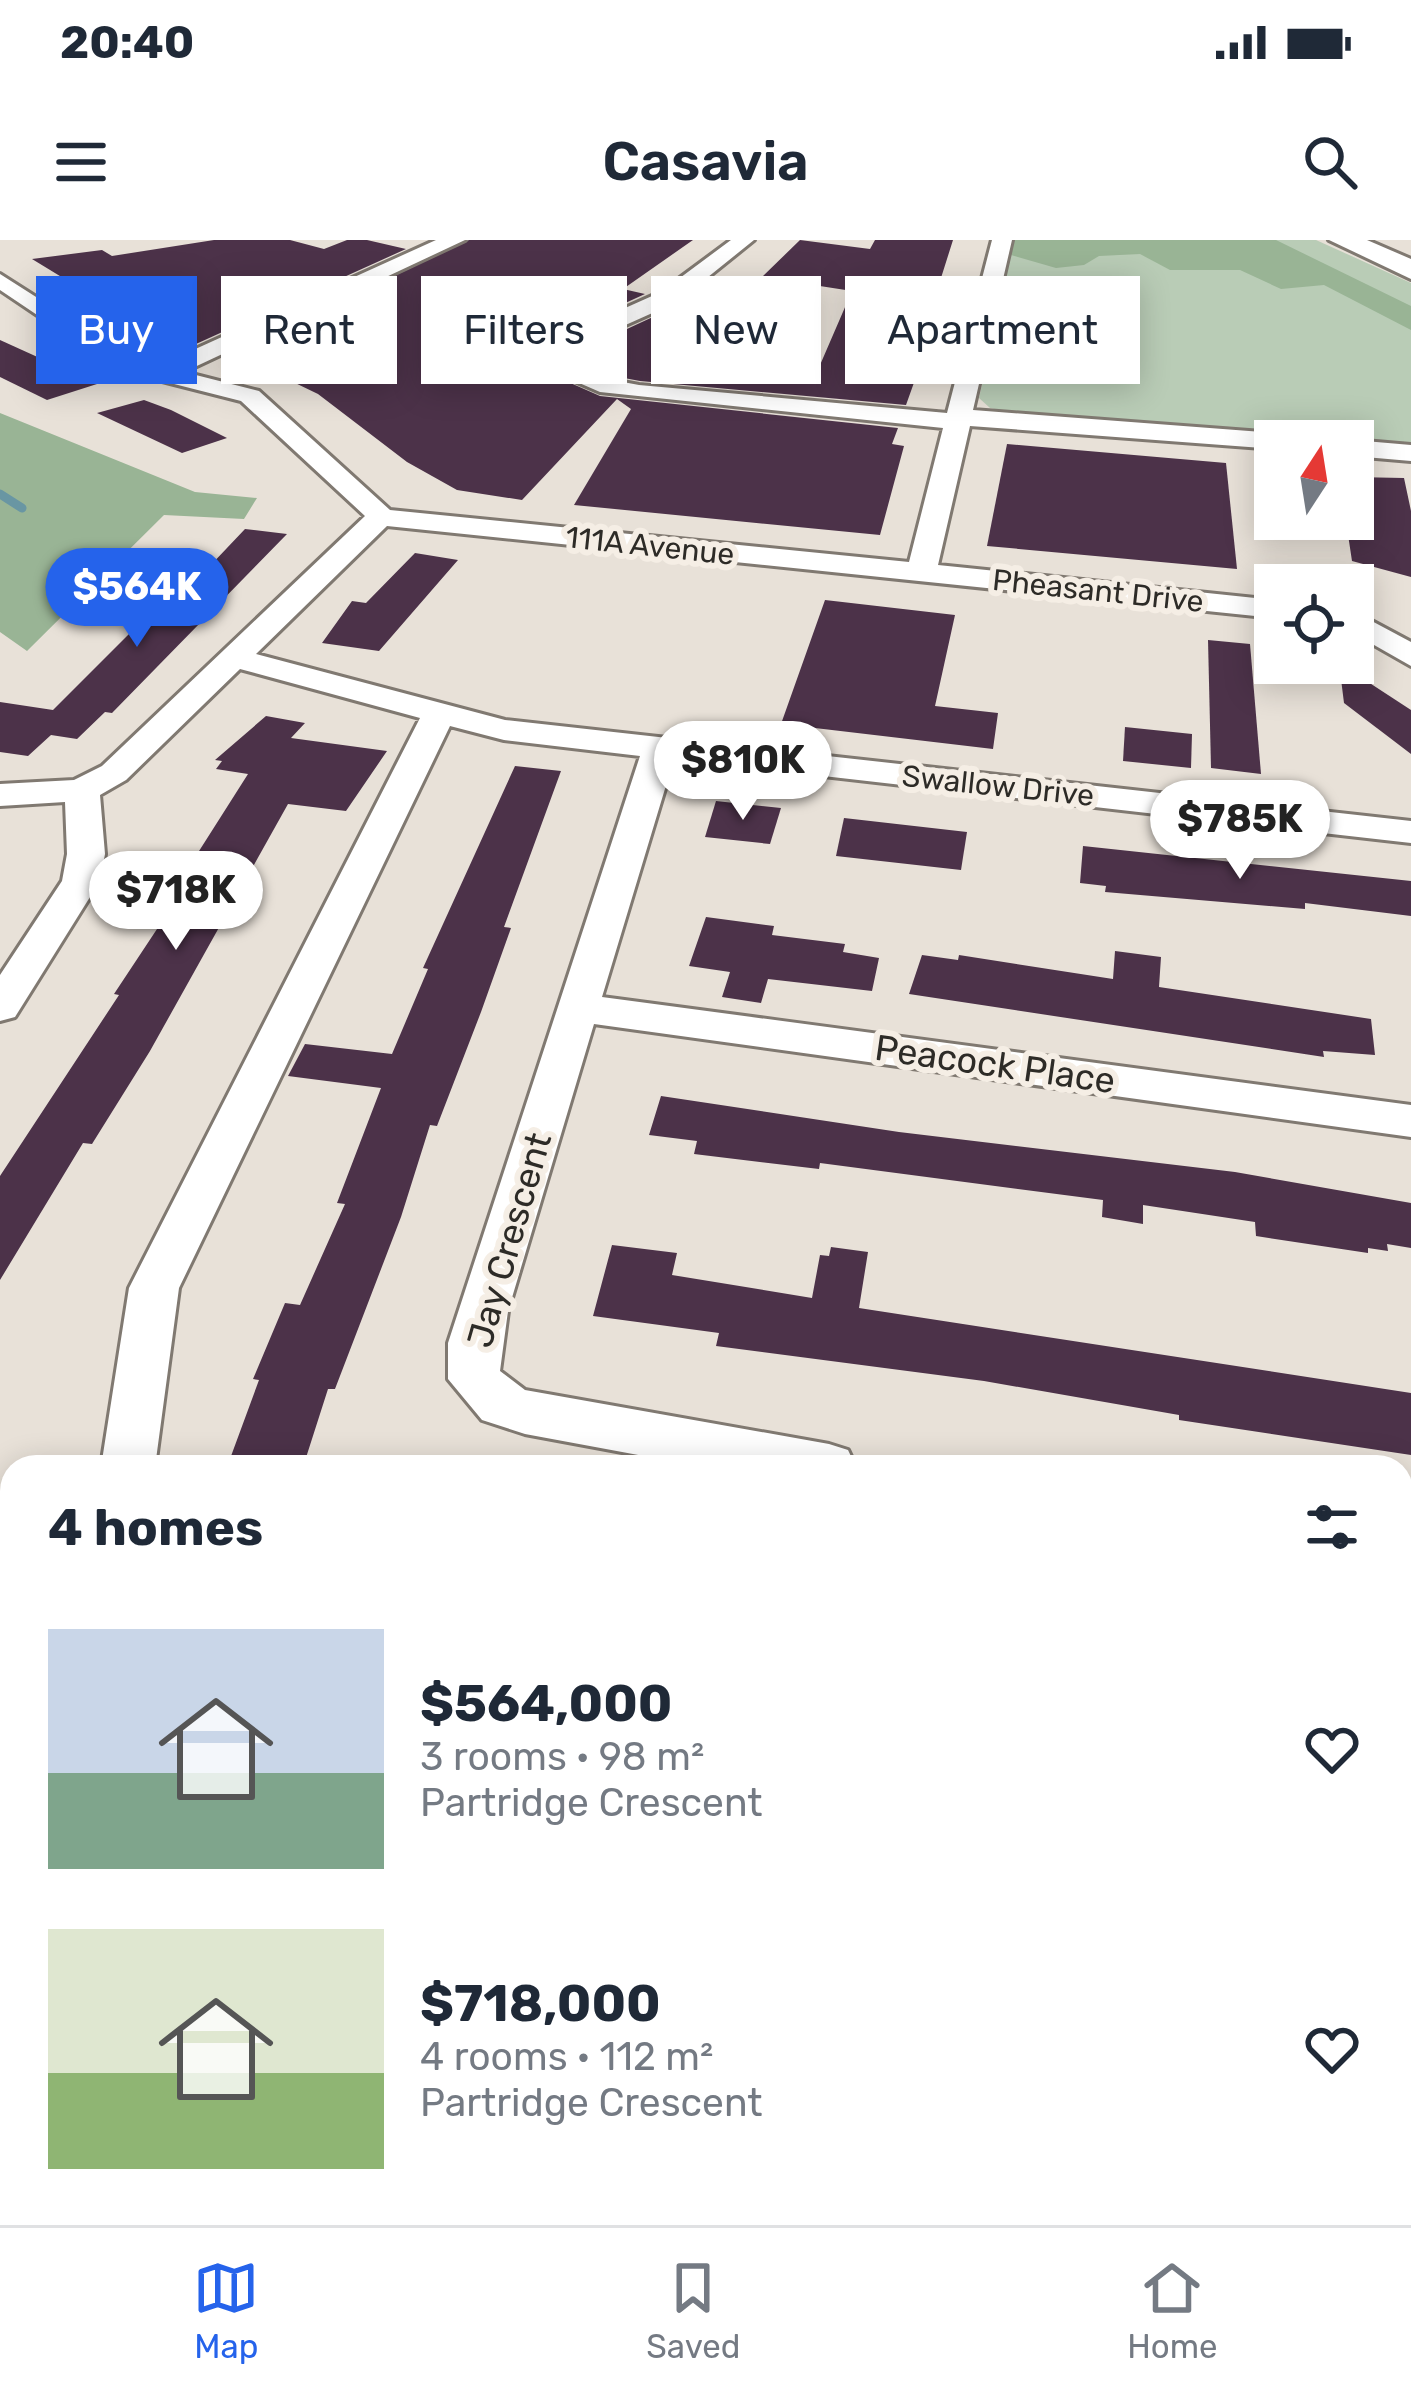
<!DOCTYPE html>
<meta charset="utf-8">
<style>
:root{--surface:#fff;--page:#f6f6f7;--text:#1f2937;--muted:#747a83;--line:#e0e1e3;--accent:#2563eb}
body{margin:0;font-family:Rubik,sans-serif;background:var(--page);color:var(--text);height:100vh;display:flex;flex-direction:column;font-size:45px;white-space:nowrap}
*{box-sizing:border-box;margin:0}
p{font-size:39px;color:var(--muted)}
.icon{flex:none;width:66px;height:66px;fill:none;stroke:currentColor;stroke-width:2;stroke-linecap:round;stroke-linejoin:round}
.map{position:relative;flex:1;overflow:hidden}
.sheet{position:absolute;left:0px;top:1215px;width:1413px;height:771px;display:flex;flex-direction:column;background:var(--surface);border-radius:36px 36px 0 0;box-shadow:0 6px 30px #0003}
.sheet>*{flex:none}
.banner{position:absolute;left:36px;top:36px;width:1341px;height:108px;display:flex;gap:24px}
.needle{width:78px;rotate:12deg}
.buttons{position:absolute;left:1254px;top:180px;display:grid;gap:24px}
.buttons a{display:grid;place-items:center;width:120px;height:120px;border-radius:0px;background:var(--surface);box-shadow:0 6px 30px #0003;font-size:60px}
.price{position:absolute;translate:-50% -102px;padding:0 27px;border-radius:42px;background:#fff;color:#222;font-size:39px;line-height:78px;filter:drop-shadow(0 3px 6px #0008)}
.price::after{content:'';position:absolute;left:50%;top:72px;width:36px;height:27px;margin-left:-18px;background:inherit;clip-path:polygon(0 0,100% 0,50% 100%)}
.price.selected{background:var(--accent);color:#fff}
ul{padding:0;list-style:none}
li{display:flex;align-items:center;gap:36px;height:300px;padding:0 48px}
li span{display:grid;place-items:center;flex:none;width:336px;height:240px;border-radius:0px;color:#555}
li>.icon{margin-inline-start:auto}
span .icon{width:144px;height:144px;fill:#fffc;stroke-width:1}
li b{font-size:51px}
h2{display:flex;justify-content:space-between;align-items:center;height:144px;padding:0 48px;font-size:51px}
.chip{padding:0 42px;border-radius:0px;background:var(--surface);box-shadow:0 6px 30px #0003;font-size:42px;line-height:108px}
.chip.selected{background:var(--accent);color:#fff}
.status{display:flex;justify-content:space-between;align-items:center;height:84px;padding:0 60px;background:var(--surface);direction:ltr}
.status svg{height:33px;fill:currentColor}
header{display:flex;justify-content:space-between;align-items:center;height:156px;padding:0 48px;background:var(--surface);font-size:54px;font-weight:600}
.menu{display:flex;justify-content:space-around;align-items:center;height:168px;border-top:3px solid var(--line);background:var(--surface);font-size:33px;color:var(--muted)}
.menu a{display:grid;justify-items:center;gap:6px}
.menu .selected{color:var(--accent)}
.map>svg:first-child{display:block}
.green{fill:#b9ccb6}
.forest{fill:#99b495}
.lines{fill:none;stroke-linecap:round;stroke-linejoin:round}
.stream{stroke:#6996a3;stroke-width:9}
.building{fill:#4c3249}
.minor-casing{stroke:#807971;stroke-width:6}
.highway-casing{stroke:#807971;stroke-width:6}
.minor{fill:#fff;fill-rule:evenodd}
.highway{fill:#fff;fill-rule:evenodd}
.labels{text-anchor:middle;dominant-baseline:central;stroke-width:12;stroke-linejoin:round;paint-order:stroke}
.far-street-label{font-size:30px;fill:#2d2b27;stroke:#f5eee5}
.street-label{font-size:36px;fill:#2d2b27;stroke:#f5eee5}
</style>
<div class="status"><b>20:40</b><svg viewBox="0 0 49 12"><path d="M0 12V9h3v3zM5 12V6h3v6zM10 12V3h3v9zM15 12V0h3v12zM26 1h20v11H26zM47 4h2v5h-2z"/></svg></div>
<header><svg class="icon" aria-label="menu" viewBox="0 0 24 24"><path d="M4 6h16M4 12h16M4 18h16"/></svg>Casavia<svg class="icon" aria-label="search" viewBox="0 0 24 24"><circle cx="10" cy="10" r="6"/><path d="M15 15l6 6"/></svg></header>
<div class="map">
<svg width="1411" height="1985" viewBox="0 0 1411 1985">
<rect width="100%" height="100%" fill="#e8e1d8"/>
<path class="green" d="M1014,0H1316L1411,43V208L1008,172L990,168L979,158Z"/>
<g class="forest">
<path d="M1014,0H1276L1411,66V90L1324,45L1281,49L1240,30H1170L1140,14L1099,16L1084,25L1056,28L1011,15Z"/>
<path d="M0,173L195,252L257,258L244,279L164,275L27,411L0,392Z"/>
</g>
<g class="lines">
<path class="stream" d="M0,254L22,268"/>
</g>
<g class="building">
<path d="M214,0H290L324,9L347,0H367L406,9L196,104L155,94L32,19L102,10L112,16Z"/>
<path d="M469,0H693L623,49L645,54L564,91L542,114L550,134L600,156L898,188L892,204L904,206L880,295L574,265L631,169L617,159L522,260L457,250L407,222L318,154L262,127L280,122L236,112Z"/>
<path d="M800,0L870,9L875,0H953L910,136L916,137L906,165L640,141L608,135L576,120L586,108L683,63L741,77L674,120L817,132L852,51L762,37Z"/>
<path d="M0,100L97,144L47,160L0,137Z"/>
<path d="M144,160L171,170L227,198L182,213L97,173Z"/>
<path d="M1007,204L1226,223L1237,329L987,306Z"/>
<path d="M1353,237L1404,238L1411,271V337L1352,321L1347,288L1353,289Z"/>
<path d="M245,289L287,294L112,473L105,472L77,499L51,495L28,516L0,512V462L53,470L197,326L208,328Z"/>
<path d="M415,313L458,320L379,411L322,403L352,361L366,363Z"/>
<path d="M825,360L955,375L935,466L998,473L993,509L781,484Z"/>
<path d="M1208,400L1250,404L1261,534L1211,528Z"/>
<path d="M1339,423L1411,470V514L1344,463Z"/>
<path d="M266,476L305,483L291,498L387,511L346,571L288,564L150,811L92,904L83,903L0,1040V936L119,755L114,754L159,686L152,685L248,534L216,529L222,521L215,520Z"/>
<path d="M1125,487L1192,494L1191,528L1123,521Z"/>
<path d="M515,526L561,531L504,687L511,688L481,772L437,886L430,885L401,977L335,1149H328L303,1227H227L259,1140L253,1139L285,1063L300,1065L345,964L337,963L381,848L288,836L305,804L392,814L428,729L423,728Z"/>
<path d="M716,561L781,568L770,604L705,597Z"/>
<path d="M844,578L967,592L961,630L836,616Z"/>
<path d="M1083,606L1411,641V676L1305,663V669L1105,652L1106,646L1080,643Z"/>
<path d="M706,677L774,686L772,695L845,704L843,712L879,718L872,751L768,739L761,763L722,757L730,732L689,726Z"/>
<path d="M1115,711L1161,717L1159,747L1371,779L1375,815L1323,811L1324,817L909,754L922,715L958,720L959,715L1113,739Z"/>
<path d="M661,856L899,892L1235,932L1411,963V1008L1387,1004L1388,1011L1368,1008V1013L1256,996L1255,982L1143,965V984L1102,977L1103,960L820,923L819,929L694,914L697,901L649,895Z"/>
<path d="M612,1005L677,1013L672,1035L812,1058L820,1015L829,1016L831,1007L868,1012L859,1068L1411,1153V1215L1179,1180V1175L984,1141L716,1106L719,1093L593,1076Z"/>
</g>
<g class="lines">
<defs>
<g id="minor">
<path d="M436,0H465L184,132L259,151L390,270L909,322L943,188L600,152L554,132L546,115L567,94L661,52L731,0H754L677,62L583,104L570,116L573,123L607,139L639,145L947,173L992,0H1012L973,170L1275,193L1288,201H1275V209L970,186L938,325L1275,360V378L387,286L256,414L505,480L1411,581V603L674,519L602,757L1411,865V897L594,784L508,1071L500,1131L525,1150L829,1204L848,1210L856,1227H703L525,1194L482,1180L448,1139V1103L640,516L504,500L450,486L179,1048L155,1227H101L129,1048L420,478L240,429L126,540L100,555L105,614L100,641L15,777L0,781V735L62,641L67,614L65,562L0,566V544L74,540L102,526L365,276L241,161L119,130L0,50V34L135,120L158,126Z"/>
<path d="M1353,200L1411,205V221L1353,216Z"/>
<path d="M1353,371L1411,402V426L1353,393Z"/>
<path d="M1401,1304L1411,1305V1357L1401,1356Z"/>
<path d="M0,1939L12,1942V1974H64L69,1985H0Z"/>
<rect x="1215" y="1974" width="76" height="11"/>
</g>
<path id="highway" d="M1329,0H1367L1411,19V39Z"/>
</defs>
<use href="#minor" class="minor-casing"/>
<use href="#highway" class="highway-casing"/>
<use href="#minor" class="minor"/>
<use href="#highway" class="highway"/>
</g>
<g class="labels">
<g class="far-street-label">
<text transform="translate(650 306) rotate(6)">111A Avenue</text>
<text transform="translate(1098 351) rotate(6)">Pheasant Drive</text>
<text transform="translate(998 546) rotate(6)">Swallow Drive</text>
</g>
<g class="street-label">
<text transform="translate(995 824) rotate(8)">Peacock Place</text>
<text transform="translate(509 1000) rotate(-74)">Jay Crescent</text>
</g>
</g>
</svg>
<div class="buttons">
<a><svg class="needle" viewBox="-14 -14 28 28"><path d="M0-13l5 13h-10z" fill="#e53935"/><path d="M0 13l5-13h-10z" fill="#747a83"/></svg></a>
<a><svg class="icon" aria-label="locate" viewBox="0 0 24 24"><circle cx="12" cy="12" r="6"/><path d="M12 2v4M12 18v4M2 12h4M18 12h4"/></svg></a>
</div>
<b class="price selected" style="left:137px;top:410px">$564K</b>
<b class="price" style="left:743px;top:583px">$810K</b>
<b class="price" style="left:1240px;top:642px">$785K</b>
<b class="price" style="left:176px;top:713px">$718K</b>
<div class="banner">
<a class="chip selected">Buy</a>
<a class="chip">Rent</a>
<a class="chip">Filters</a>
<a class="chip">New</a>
<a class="chip">Apartment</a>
</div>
<section class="sheet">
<h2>4 homes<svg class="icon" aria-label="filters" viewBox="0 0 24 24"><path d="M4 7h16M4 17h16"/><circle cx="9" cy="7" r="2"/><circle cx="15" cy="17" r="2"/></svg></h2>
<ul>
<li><span style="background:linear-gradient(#c9d6e8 60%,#7fa58c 0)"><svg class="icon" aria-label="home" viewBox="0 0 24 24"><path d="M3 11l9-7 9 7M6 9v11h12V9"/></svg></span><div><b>$564,000</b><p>3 rooms · 98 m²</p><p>Partridge Crescent</p></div><svg class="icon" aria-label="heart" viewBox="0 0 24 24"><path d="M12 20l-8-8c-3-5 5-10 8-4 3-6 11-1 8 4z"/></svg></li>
<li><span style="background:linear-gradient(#dfe7d0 60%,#8fb573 0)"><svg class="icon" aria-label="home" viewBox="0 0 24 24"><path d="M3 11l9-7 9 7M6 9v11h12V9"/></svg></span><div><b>$718,000</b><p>4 rooms · 112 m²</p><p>Partridge Crescent</p></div><svg class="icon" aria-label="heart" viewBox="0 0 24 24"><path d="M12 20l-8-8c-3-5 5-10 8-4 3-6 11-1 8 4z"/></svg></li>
</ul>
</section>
</div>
<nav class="menu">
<a class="selected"><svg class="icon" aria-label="map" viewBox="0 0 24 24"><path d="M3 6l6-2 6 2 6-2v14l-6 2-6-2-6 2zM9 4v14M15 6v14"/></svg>Map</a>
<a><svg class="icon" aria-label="saved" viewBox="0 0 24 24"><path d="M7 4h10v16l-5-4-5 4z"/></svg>Saved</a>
<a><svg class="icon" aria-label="home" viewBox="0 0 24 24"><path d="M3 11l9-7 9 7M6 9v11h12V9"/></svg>Home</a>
</nav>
